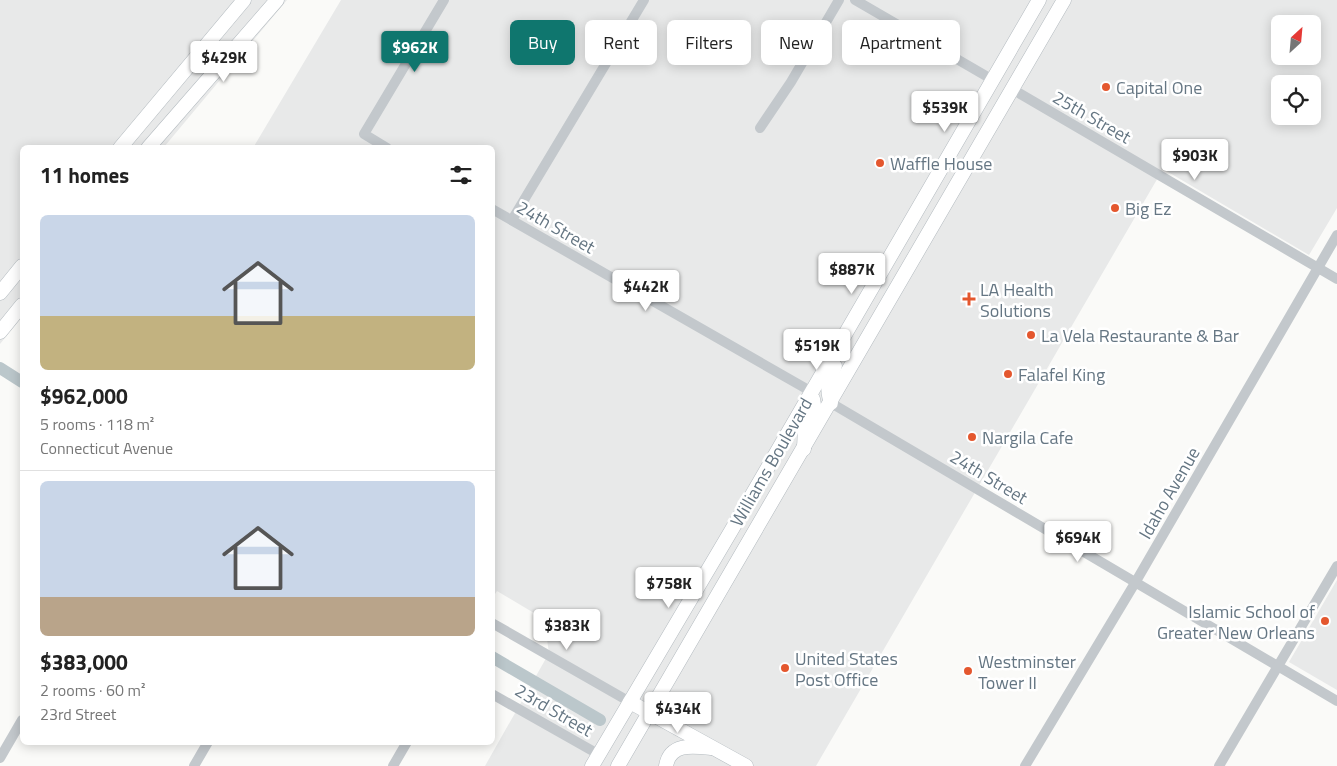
<!DOCTYPE html>
<meta charset="utf-8">
<style>
:root{--surface:#fff;--page:#f6f6f6;--text:#222;--muted:#767676;--line:#e0e0e0;--accent:#0f766e}
body{margin:0;font-family:"Titillium Web",sans-serif;background:var(--page);color:var(--text);height:100vh;display:flex;flex-direction:column;font-size:19px;white-space:nowrap}
*{box-sizing:border-box;margin:0}
p{font-size:16px;color:var(--muted)}
.icon{flex:none;width:28px;height:28px;fill:none;stroke:currentColor;stroke-width:2;stroke-linecap:round;stroke-linejoin:round}
.map{position:relative;flex:1;overflow:hidden}
.drawer{position:absolute;left:20px;top:145px;width:475px;height:600px;display:flex;flex-direction:column;background:var(--surface);border-radius:8px;box-shadow:0 2px 12px #0003}
.drawer>*{flex:none}
.guide{position:absolute;left:510px;top:20px;width:475px;height:45px;display:flex;gap:10px}
.needle{width:32px;rotate:26deg}
.controls{position:absolute;left:1271px;top:15px;display:grid;gap:10px}
.controls a{display:grid;place-items:center;width:50px;height:50px;border-radius:8px;background:var(--surface);box-shadow:0 2px 12px #0003;font-size:25px}
.price{position:absolute;translate:-50% -42px;padding:0 11px;border-radius:5px;background:#fff;color:#222;font-size:16px;line-height:32px;filter:drop-shadow(0 1px 2px #0008)}
.price::after{content:'';position:absolute;left:50%;top:30px;width:15px;height:11px;margin-left:-8px;background:inherit;clip-path:polygon(0 0,100% 0,50% 100%)}
.price.selected{background:var(--accent);color:#fff}
ul{padding:0;list-style:none}
li{display:grid;align-content:center;gap:10px;height:265px;padding:0 20px}
li+li{border-top:1px solid var(--line)}
li span{display:grid;place-items:center;height:155px;border-radius:8px;color:#555}
li>.icon{margin-inline-start:auto}
span .icon{width:90px;height:90px;fill:#fffc;stroke-width:1}
li b{font-size:21px}
h2{display:flex;justify-content:space-between;align-items:center;height:60px;padding:0 20px;font-size:21px}
.chip{padding:0 18px;border-radius:8px;background:var(--surface);box-shadow:0 2px 12px #0003;font-size:18px;line-height:45px}
.chip.selected{background:var(--accent);color:#fff}
.map>svg:first-child{display:block}
.built{fill:#e8e9e9;fill-rule:evenodd}
.lines{fill:none;stroke-linecap:round;stroke-linejoin:round}
.canal{stroke:#bbc7cb;stroke-width:12}
.secondary-casing{stroke:#b3babf;stroke-width:15}
.minor{stroke:#c3c8cc;stroke-width:10}
.secondary{stroke:#fff;stroke-width:14}
.poi-dot{fill:#e4572e;stroke:#fff;stroke-width:2}
.labels{text-anchor:middle;dominant-baseline:central;stroke-width:5;stroke-linejoin:round;paint-order:stroke}
.poi-label{font-size:18px;fill:#657683;stroke:#fff;text-anchor:start}
.street-label{font-size:18px;fill:#657683;stroke:#fff}
</style>
<div class="map">
<svg width="1337" height="766" viewBox="0 0 1337 766">
<rect width="100%" height="100%" fill="#fafaf8"/>
<g class="built">
<path d="M0,0H287L164,147L22,148V317L0,344Z"/>
<path d="M341,0H1337V208L1309,255L1163,169L816,766H485L549,653L544,619L497,591L493,597L492,148H253ZM1280,24H1312V56H1280ZM1280,84H1312V116H1280Z"/>
<path d="M1337,580V690L1289,662Z"/>
</g>
<g class="lines">
<g class="canal">
<path d="M0,368L22,382"/>
<path d="M492,657L600,720"/>
</g>
<defs>
<g id="secondary">
<path d="M120,148L244,0"/>
<path d="M148,148L277,0"/>
<path d="M0,293L22,266"/>
<path d="M0,332L22,305"/>
<path d="M831,403C826,388 828,380 835,366"/>
<path d="M804,449L805,426L814,405L813,399"/>
<path d="M630,702L746,766"/>
<path d="M592,766L731,531L1039,0"/>
<path d="M618,766L1064,0"/>
<path d="M666,766C670,743 692,746 711,748"/>
</g>
</defs>
<use href="#secondary" class="secondary-casing"/>
<g class="minor">
<path d="M855,0L993,80"/>
<path d="M1012,89L1337,279"/>
<path d="M760,128L791,82L839,0"/>
<path d="M387,148L364,134L444,0"/>
<path d="M492,209L812,392"/>
<path d="M512,220L644,0"/>
<path d="M831,403L1337,701"/>
<path d="M492,623L630,702"/>
<path d="M492,694L598,754"/>
<path d="M0,758L22,720"/>
<path d="M194,766L208,742"/>
<path d="M393,766L407,742"/>
<path d="M1025,766L1135,583L1337,235"/>
<path d="M1219,766L1337,566"/>
</g>
<use href="#secondary" class="secondary"/>
</g>
<g class="poi-dot">
<circle cx="1106" cy="87" r="5"/>
<circle cx="880" cy="163" r="5"/>
<circle cx="1115" cy="208" r="5"/>
<path d="M966.5 291.5h5v5h5v5h-5v5h-5v-5h-5v-5h5z"/>
<circle cx="1031" cy="335" r="5"/>
<circle cx="1008" cy="374" r="5"/>
<circle cx="972" cy="437" r="5"/>
<circle cx="1325" cy="621" r="5"/>
<circle cx="785" cy="668" r="5"/>
<circle cx="968" cy="671" r="5"/>
</g>
<g class="labels">
<g class="poi-label">
<text x="1116" y="87">Capital One</text>
<text x="890" y="163">Waffle House</text>
<text x="1125" y="208">Big Ez</text>
<text x="980" y="289">LA Health<tspan x="980" dy="21">Solutions</tspan></text>
<text x="1041" y="335">La Vela Restaurante &amp; Bar</text>
<text x="1018" y="374">Falafel King</text>
<text x="982" y="437">Nargila Cafe</text>
<text x="1315" y="611" text-anchor="end">Islamic School of<tspan x="1315" dy="21">Greater New Orleans</tspan></text>
<text x="795" y="658">United States<tspan x="795" dy="21">Post Office</tspan></text>
<text x="978" y="661">Westminster<tspan x="978" dy="21">Tower II</tspan></text>
</g>
<g class="street-label">
<text transform="translate(1092 117) rotate(30)">25th Street</text>
<text transform="translate(556 227) rotate(30)">24th Street</text>
<text transform="translate(771 462) rotate(-60)">Williams Boulevard</text>
<text transform="translate(989 477) rotate(31)">24th Street</text>
<text transform="translate(1169 493) rotate(-60)">Idaho Avenue</text>
<text transform="translate(554 710) rotate(30)">23rd Street</text>
</g>
</g>
</svg>
<div class="controls">
<a><svg class="needle" viewBox="-14 -14 28 28"><path d="M0-13l5 13h-10z" fill="#e53935"/><path d="M0 13l5-13h-10z" fill="#767676"/></svg></a>
<a><svg class="icon" aria-label="locate" viewBox="0 0 24 24"><circle cx="12" cy="12" r="6"/><path d="M12 2v4M12 18v4M2 12h4M18 12h4"/></svg></a>
</div>
<b class="price selected" style="left:415px;top:73px">$962K</b>
<b class="price" style="left:224px;top:83px">$429K</b>
<b class="price" style="left:945px;top:133px">$539K</b>
<b class="price" style="left:1195px;top:181px">$903K</b>
<b class="price" style="left:852px;top:295px">$887K</b>
<b class="price" style="left:646px;top:312px">$442K</b>
<b class="price" style="left:817px;top:371px">$519K</b>
<b class="price" style="left:1078px;top:563px">$694K</b>
<b class="price" style="left:669px;top:609px">$758K</b>
<b class="price" style="left:567px;top:651px">$383K</b>
<b class="price" style="left:678px;top:734px">$434K</b>
<div class="guide">
<a class="chip selected">Buy</a>
<a class="chip">Rent</a>
<a class="chip">Filters</a>
<a class="chip">New</a>
<a class="chip">Apartment</a>
</div>
<section class="drawer">
<h2>11 homes<svg class="icon" aria-label="filters" viewBox="0 0 24 24"><path d="M4 7h16M4 17h16"/><circle cx="9" cy="7" r="2"/><circle cx="15" cy="17" r="2"/></svg></h2>
<ul>
<li><span style="background:linear-gradient(#c9d6e8 65%,#c2b280 0)"><svg class="icon" aria-label="home" viewBox="0 0 24 24"><path d="M3 11l9-7 9 7M6 9v11h12V9"/></svg></span><div><b>$962,000</b><p>5 rooms · 118 m²</p><p>Connecticut Avenue</p></div></li>
<li><span style="background:linear-gradient(#c9d6e8 75%,#b9a48a 0)"><svg class="icon" aria-label="home" viewBox="0 0 24 24"><path d="M3 11l9-7 9 7M6 9v11h12V9"/></svg></span><div><b>$383,000</b><p>2 rooms · 60 m²</p><p>23rd Street</p></div></li>
</ul>
</section>
</div>
